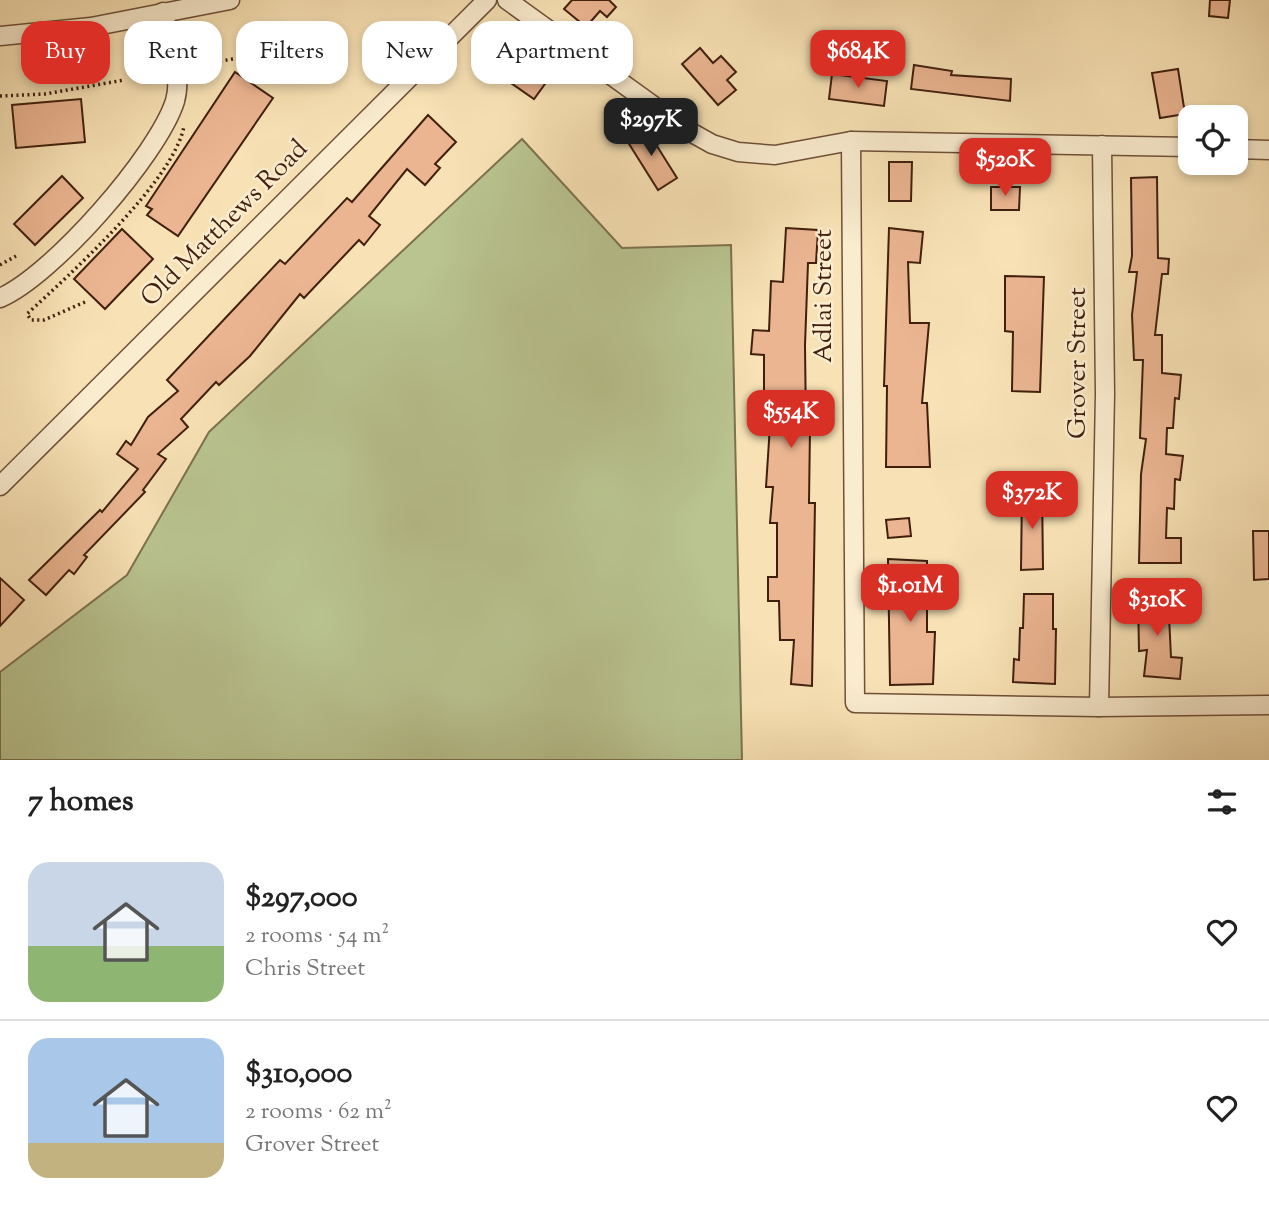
<!DOCTYPE html>
<meta charset="utf-8">
<style>
:root{--surface:#fff;--page:#f2f2f2;--text:#222;--muted:#767676;--line:#e0e0e0;--accent:#d93025}
body{margin:0;font-family:"Sorts Mill Goudy",serif;background:var(--page);color:var(--text);height:100vh;display:flex;flex-direction:column;font-size:26px;white-space:nowrap}
*{box-sizing:border-box;margin:0}
p{font-size:23px;color:var(--muted)}
.icon{flex:none;width:38px;height:38px;fill:none;stroke:currentColor;stroke-width:2;stroke-linecap:round;stroke-linejoin:round}
.map{position:relative;height:760px;overflow:hidden}
.details{display:flex;flex-direction:column;background:var(--surface);flex:1}
.details>*{flex:none}
.banner{position:absolute;left:21px;top:21px;width:700px;height:63px;display:flex;gap:14px}
.controls{position:absolute;left:1178px;top:105px;display:grid;gap:14px}
.controls a{display:grid;place-items:center;width:70px;height:70px;border-radius:14px;background:var(--surface);box-shadow:0 4px 10px #0003;font-size:35px}
.price{position:absolute;translate:-50% -60px;padding:0 16px;border-radius:14px;background:var(--accent);color:#fff;font-size:23px;line-height:46px;filter:drop-shadow(0 2px 4px #0008)}
.price::after{content:'';position:absolute;left:50%;top:42px;width:21px;height:16px;margin-left:-10px;background:inherit;clip-path:polygon(0 0,100% 0,50% 100%)}
.price.selected{background:#222;color:#fff}
ul{padding:0;list-style:none}
li{display:flex;align-items:center;gap:21px;height:175px;padding:0 28px}
li+li{border-top:2px solid var(--line)}
li span{display:grid;place-items:center;flex:none;width:196px;height:140px;border-radius:21px;color:#555}
li>.icon{margin-inline-start:auto}
span .icon{width:84px;height:84px;fill:#fffc;stroke-width:1}
li b{font-size:30px}
h2{display:flex;justify-content:space-between;align-items:center;height:84px;padding:0 28px;font-size:30px}
.tag{padding:0 24px;border-radius:21px;background:var(--surface);box-shadow:0 4px 10px #0003;font-size:24px;line-height:63px}
.tag.selected{background:var(--accent);color:#fff}
.map>svg:first-child{display:block}
.green{fill:#b9c490;stroke:#7d7250;stroke-width:2}
.building{fill:#ebb591;stroke:#411f0f;stroke-width:2}
.lines{fill:none;stroke-linecap:round;stroke-linejoin:round}
.minor-casing{stroke:#6f5038;stroke-width:21}
.path{stroke:#411f0f;stroke-width:3.5;stroke-dasharray:2 3.5;stroke-linecap:butt}
.minor{stroke:#faeccf;stroke-width:18}
.labels{text-anchor:middle;dominant-baseline:central;stroke-width:5;stroke-linejoin:round;paint-order:stroke}
.street-label{font-size:26px;fill:#411f0f;stroke:#faeccf}
</style>
<div class="map">
<svg width="1269" height="760" viewBox="0 0 1269 760">
<rect width="100%" height="100%" fill="#f8e2b5"/>
<filter id="stains"><feTurbulence type="fractalNoise" baseFrequency=".00286" numOctaves="4"/><feColorMatrix values="0 0 0 0 .2 0 0 0 0 .09 0 0 0 0 .02 0 0 0 .5 -.17"/></filter>
<radialGradient id="worn" r=".72"><stop offset=".6" stop-color="#630" stop-opacity="0"/><stop offset="1" stop-color="#630" stop-opacity=".3"/></radialGradient>
<path class="green" d="M522,139L622,248L731,245L742,760H0V672L127,575L209,432Z"/>
<g class="building">
<path d="M572,0H609L616,7L607,17L600,11L586,27L564,9Z"/>
<path d="M1210,0H1230L1228,18L1209,16Z"/>
<path d="M504,46L550,77L534,99L489,68Z"/>
<path d="M700,48L713,63L721,56L736,72L727,80L736,90L718,105L682,64Z"/>
<path d="M914,65L952,71L951,75L1011,79L1010,101L911,89Z"/>
<path d="M1178,69L1185,114L1160,118L1152,73Z"/>
<path d="M235,72L273,98L178,236L147,215L152,209L146,206Z"/>
<path d="M832,74L887,81L884,106L829,99Z"/>
<path d="M81,99L85,142L16,148L12,105Z"/>
<path d="M428,115L456,142L435,164L440,168L425,185L407,169L369,216L380,225L364,245L359,240L304,298L300,294L250,356L219,385L216,382L181,419L188,427L158,454L166,459L143,490L145,492L84,555L87,557L74,574L69,570L46,595L29,580L100,510L102,512L138,469L117,454L126,441L131,445L148,417L178,391L167,380L280,260L285,264L347,198L352,202Z"/>
<path d="M645,127L677,178L658,190L626,139Z"/>
<path d="M889,162H912L911,201H889Z"/>
<path d="M62,176L83,198L35,245L14,224Z"/>
<path d="M1157,177L1158,258L1169,259L1168,274H1162L1155,335H1162V373L1181,375L1179,399L1175,398L1173,428H1167L1166,454L1183,456L1180,480L1175,479L1174,509L1167,508L1166,538H1181V563H1139L1141,474L1146,439L1140,438L1143,360H1134L1132,315L1137,272H1129L1132,256L1131,178Z"/>
<path d="M991,187H1020L1019,210H991Z"/>
<path d="M786,228L818,230L816,263H808L805,345L806,428H810L809,503H815L812,686L791,684L794,640H780L779,601H768V577H777V523H770L773,487H766L771,410H764V355L751,354L753,330L769,331L771,281L783,282Z"/>
<path d="M889,228L923,232L920,263L908,262L910,323H929L922,403H927L930,467H886L887,386H884Z"/>
<path d="M122,229L153,259L105,309L74,279Z"/>
<path d="M1005,276L1044,277L1040,392L1012,391L1013,332L1005,331Z"/>
<path d="M1042,490L1043,569L1021,570L1022,491Z"/>
<path d="M909,518L911,536L888,538L886,520Z"/>
<path d="M1253,531H1269V579L1254,580Z"/>
<path d="M888,559L927,561V632H935L933,684L890,685Z"/>
<path d="M0,578L24,600L0,626Z"/>
<path d="M1024,594H1053V629H1056L1055,684L1013,682L1014,659L1019,660L1020,628H1023Z"/>
<path d="M1138,596H1168L1171,657L1182,658L1180,679L1144,676L1147,650L1139,651Z"/>
</g>
<g class="lines">
<defs>
<g id="minor">
<path d="M507,0L687,130L712,144L738,152L775,155L851,141L1190,147"/>
<path d="M0,36L91,27L230,0"/>
<path d="M851,141L855,703L1099,707L1269,705"/>
<path d="M1236,149L1269,150"/>
<path d="M0,298C52,276 158,155 175,101C183,73 169,39 163,12"/>
<path d="M0,486L487,0"/>
<path d="M1099,707L1105,394L1102,145"/>
</g>
</defs>
<use href="#minor" class="minor-casing"/>
<g class="path">
<path d="M195,78L198,70L208,63L302,48"/>
<path d="M0,96L45,94L124,80"/>
<path d="M0,265L16,256"/>
<path d="M85,302L44,320H31L27,314C69,275 174,181 184,126"/>
</g>
<use href="#minor" class="minor"/>
</g>
<g class="labels">
<g class="street-label">
<text transform="translate(225 224) rotate(-45)">Old Matthews Road</text>
<text transform="translate(824 296) rotate(-90)">Adlai Street</text>
<text transform="translate(1078 363) rotate(-90)">Grover Street</text>
</g>
</g>
<rect width="100%" height="100%" filter="url(#stains)"/>
<rect width="100%" height="100%" fill="url(#worn)"/>
</svg>
<div class="controls">
<a><svg class="icon" aria-label="locate" viewBox="0 0 24 24"><circle cx="12" cy="12" r="6"/><path d="M12 2v4M12 18v4M2 12h4M18 12h4"/></svg></a>
</div>
<b class="price" style="left:858px;top:90px">$684K</b>
<b class="price selected" style="left:651px;top:158px">$297K</b>
<b class="price" style="left:1005px;top:198px">$520K</b>
<b class="price" style="left:791px;top:450px">$554K</b>
<b class="price" style="left:1032px;top:531px">$372K</b>
<b class="price" style="left:910px;top:624px">$1.01M</b>
<b class="price" style="left:1157px;top:638px">$310K</b>
<div class="banner">
<a class="tag selected">Buy</a>
<a class="tag">Rent</a>
<a class="tag">Filters</a>
<a class="tag">New</a>
<a class="tag">Apartment</a>
</div>
</div>
<section class="details">
<h2>7 homes<svg class="icon" aria-label="filters" viewBox="0 0 24 24"><path d="M4 7h16M4 17h16"/><circle cx="9" cy="7" r="2"/><circle cx="15" cy="17" r="2"/></svg></h2>
<ul>
<li><span style="background:linear-gradient(#c9d6e8 60%,#8fb573 0)"><svg class="icon" aria-label="home" viewBox="0 0 24 24"><path d="M3 11l9-7 9 7M6 9v11h12V9"/></svg></span><div><b>$297,000</b><p>2 rooms · 54 m²</p><p>Chris Street</p></div><svg class="icon" aria-label="heart" viewBox="0 0 24 24"><path d="M12 20l-8-8c-3-5 5-10 8-4 3-6 11-1 8 4z"/></svg></li>
<li><span style="background:linear-gradient(#a9c7e8 75%,#c2b280 0)"><svg class="icon" aria-label="home" viewBox="0 0 24 24"><path d="M3 11l9-7 9 7M6 9v11h12V9"/></svg></span><div><b>$310,000</b><p>2 rooms · 62 m²</p><p>Grover Street</p></div><svg class="icon" aria-label="heart" viewBox="0 0 24 24"><path d="M12 20l-8-8c-3-5 5-10 8-4 3-6 11-1 8 4z"/></svg></li>
</ul>
</section>
